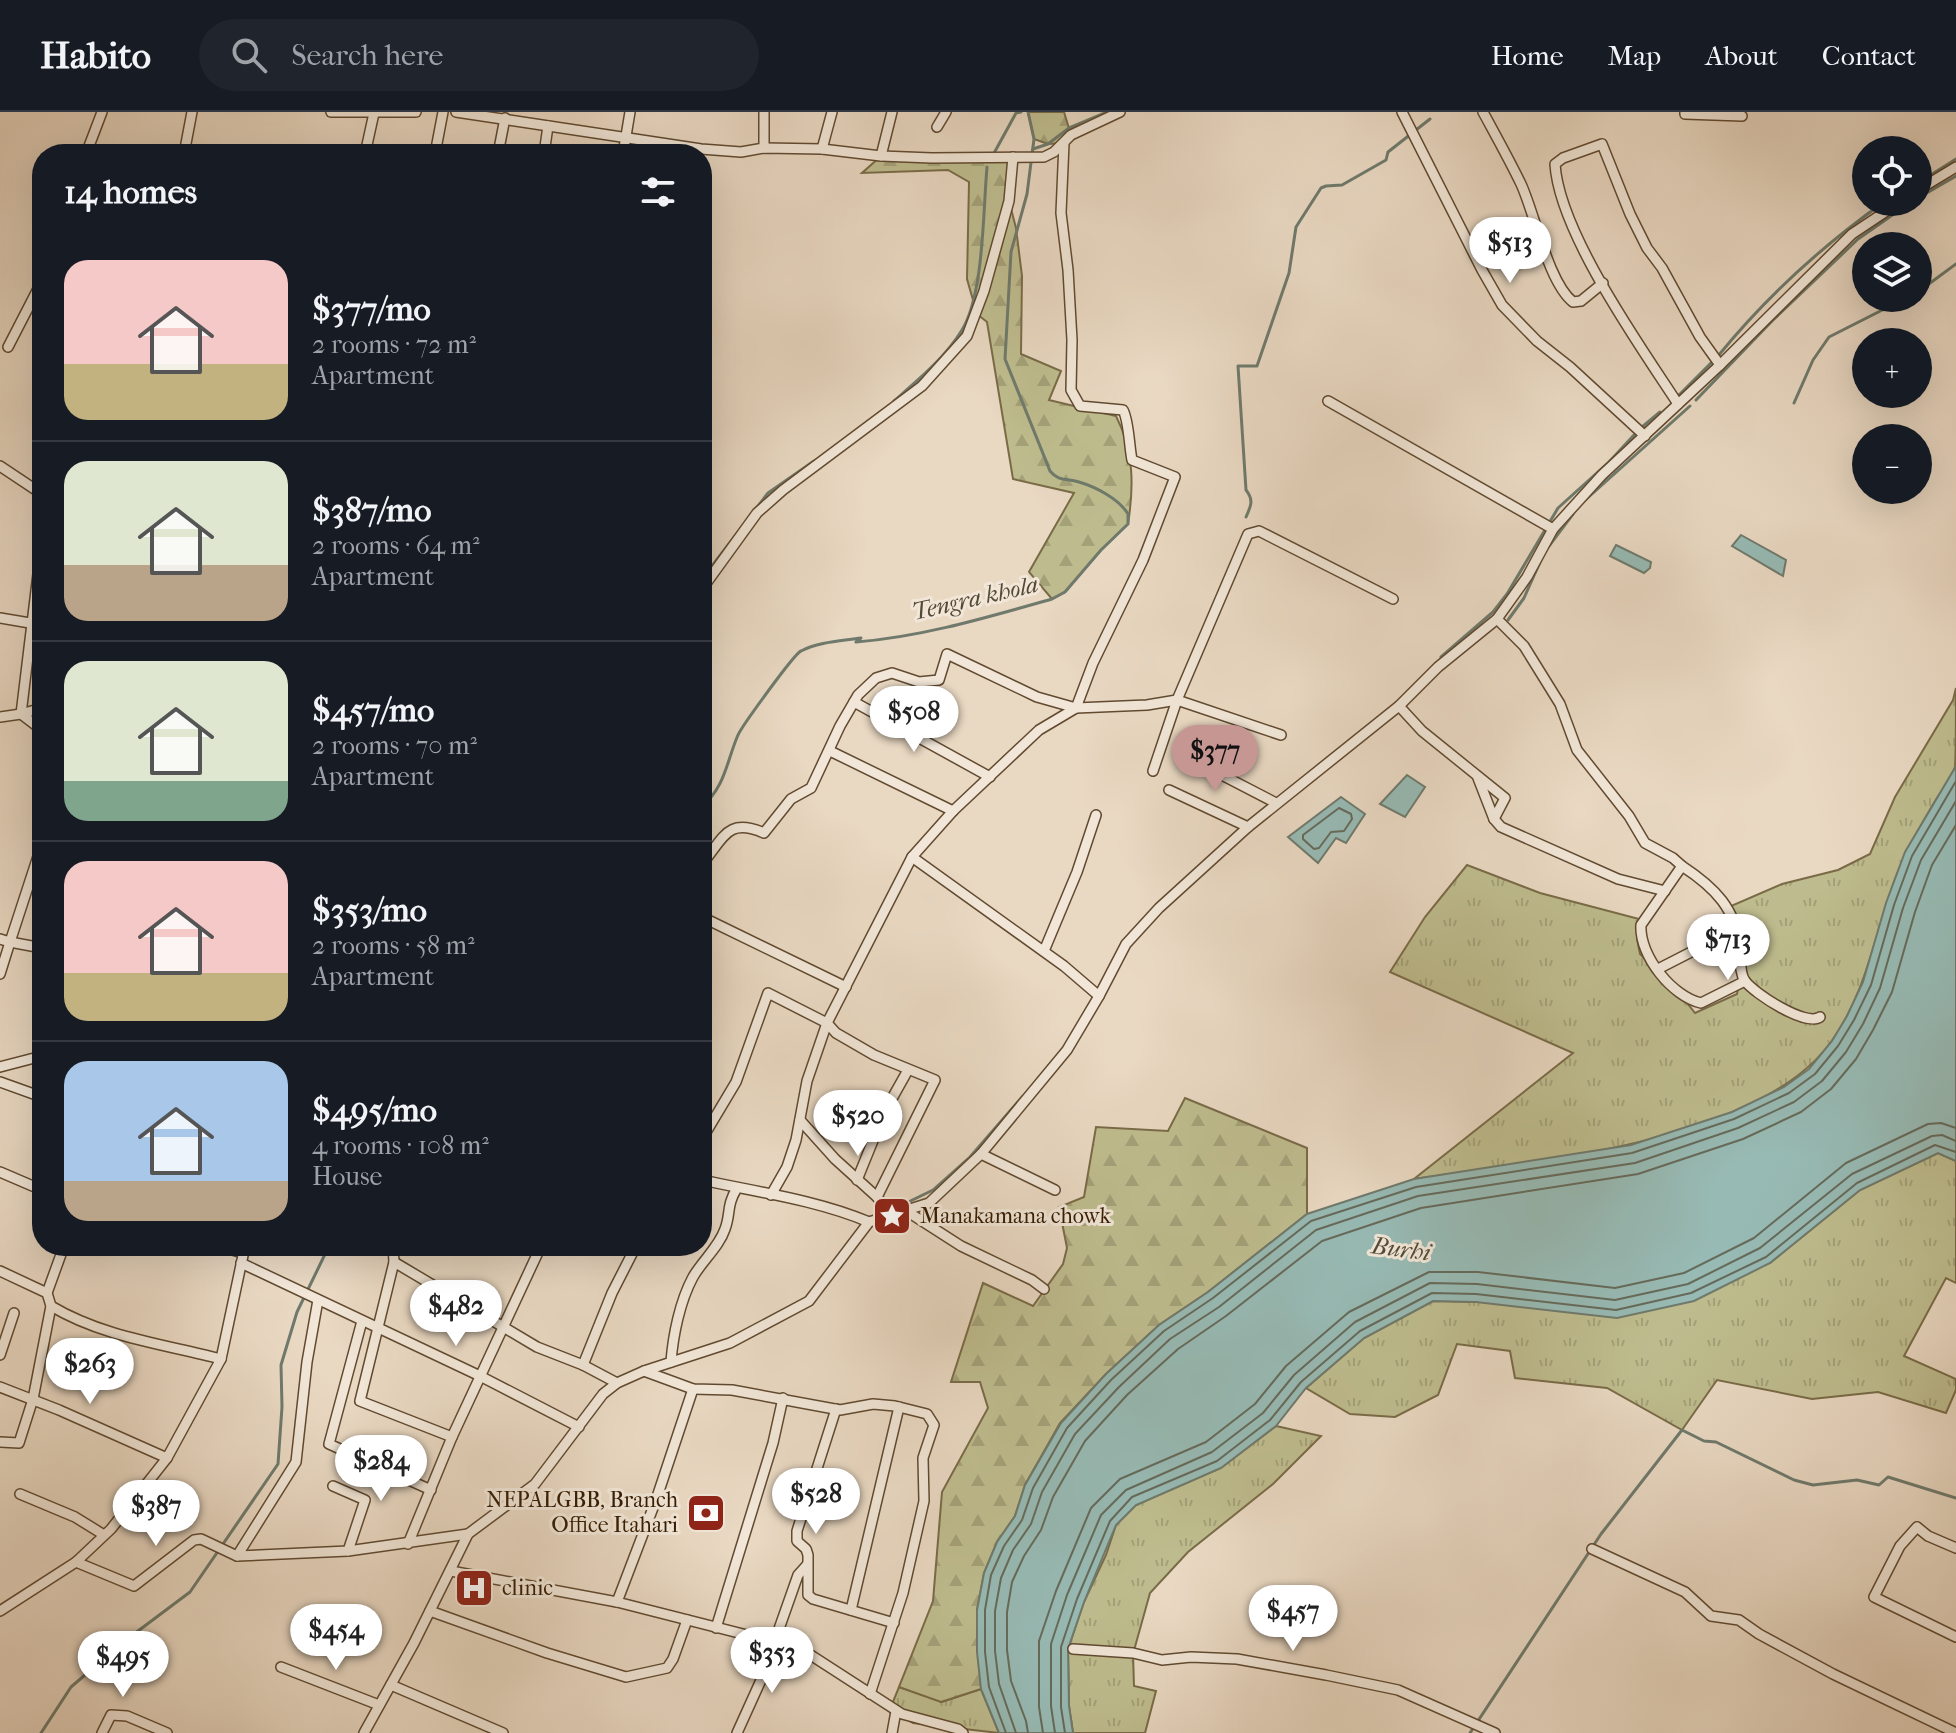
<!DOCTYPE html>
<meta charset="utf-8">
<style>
:root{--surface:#171b24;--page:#20242c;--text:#f1f3f6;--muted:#9ea1a6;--line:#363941;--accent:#c59692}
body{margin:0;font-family:"IM FELL French Canon",serif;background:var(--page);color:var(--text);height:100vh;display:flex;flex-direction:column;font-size:30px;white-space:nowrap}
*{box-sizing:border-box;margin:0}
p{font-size:26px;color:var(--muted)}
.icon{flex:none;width:44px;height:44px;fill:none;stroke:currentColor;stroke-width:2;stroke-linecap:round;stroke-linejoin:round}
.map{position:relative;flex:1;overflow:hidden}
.sheet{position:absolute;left:32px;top:32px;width:680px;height:1112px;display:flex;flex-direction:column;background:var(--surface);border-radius:32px;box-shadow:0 8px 32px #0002}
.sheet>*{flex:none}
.tools{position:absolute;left:1852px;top:24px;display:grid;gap:16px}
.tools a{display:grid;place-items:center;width:80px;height:80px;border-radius:50%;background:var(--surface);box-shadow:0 8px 32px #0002;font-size:40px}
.price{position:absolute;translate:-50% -68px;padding:0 18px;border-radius:28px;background:#fff;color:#222;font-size:26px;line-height:52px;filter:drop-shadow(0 2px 4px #0008)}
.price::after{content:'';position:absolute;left:50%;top:48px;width:24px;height:18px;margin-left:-12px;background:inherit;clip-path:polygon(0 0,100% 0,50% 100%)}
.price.active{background:var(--accent);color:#111}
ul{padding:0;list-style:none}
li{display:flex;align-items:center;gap:24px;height:200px;padding:0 32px}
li+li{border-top:2px solid var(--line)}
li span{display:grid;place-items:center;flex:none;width:224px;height:160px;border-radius:24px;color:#555}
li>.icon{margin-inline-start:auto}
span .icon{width:96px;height:96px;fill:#fffc;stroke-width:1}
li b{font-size:34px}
h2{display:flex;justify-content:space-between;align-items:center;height:96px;padding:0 32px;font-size:34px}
header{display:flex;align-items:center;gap:48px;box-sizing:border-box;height:112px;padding:0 40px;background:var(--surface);border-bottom:2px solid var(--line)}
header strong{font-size:38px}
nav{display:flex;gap:44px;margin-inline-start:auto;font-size:28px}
.search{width:560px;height:72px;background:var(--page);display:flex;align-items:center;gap:20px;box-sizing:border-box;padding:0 28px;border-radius:44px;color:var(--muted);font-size:30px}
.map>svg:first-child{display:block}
.grass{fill:url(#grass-tufts);stroke:#796b47;stroke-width:2}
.forest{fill:url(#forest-firs);stroke:#796b47;stroke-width:2}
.water{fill:#97bab4;stroke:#6f7a6c;stroke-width:2}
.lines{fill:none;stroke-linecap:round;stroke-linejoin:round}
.shore{stroke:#666a5a;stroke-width:2}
.stream{stroke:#6f7a6c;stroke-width:3}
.minor-casing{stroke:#614a30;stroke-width:12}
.minor{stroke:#f1e6d7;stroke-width:9}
.labels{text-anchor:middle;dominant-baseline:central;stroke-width:6;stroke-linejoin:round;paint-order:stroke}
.poi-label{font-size:22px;fill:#341a00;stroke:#f1e6d7;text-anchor:start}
.water-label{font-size:24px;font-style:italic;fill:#524a36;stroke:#f1e6d7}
</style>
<header>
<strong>Habito</strong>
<div class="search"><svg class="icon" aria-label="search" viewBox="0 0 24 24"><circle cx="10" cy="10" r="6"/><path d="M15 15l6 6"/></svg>Search here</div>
<nav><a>Home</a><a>Map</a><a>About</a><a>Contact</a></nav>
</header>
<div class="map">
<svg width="1956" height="1621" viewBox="0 0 1956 1621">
<defs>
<pattern id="grass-tufts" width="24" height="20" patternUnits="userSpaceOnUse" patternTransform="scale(2)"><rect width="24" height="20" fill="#bebc8e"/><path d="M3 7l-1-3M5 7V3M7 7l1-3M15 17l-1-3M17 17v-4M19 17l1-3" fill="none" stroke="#a4a179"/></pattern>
<pattern id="forest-firs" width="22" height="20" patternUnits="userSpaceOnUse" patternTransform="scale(2)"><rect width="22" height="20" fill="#bebc8e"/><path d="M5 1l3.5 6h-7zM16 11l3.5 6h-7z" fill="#a4a179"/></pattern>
</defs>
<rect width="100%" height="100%" fill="#e9d8c2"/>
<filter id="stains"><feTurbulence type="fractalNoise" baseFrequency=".0025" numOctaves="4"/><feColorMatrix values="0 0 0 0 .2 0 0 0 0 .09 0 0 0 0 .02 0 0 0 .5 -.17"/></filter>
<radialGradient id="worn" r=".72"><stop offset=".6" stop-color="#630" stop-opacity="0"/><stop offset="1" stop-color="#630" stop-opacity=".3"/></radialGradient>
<g class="grass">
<path d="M1956,576C1956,594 1956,640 1955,655C1952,666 1943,677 1937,686C1921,713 1906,738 1895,767C1875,822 1866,882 1831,930C1758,1031 1531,1050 1414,1067L1573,941L1390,860L1425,805L1467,753L1540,781L1639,807L1637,827L1640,842L1672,872L1695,901L1737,882L1744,842L1731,794L1782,772L1838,758L1870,742L1895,685L1953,588Z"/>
<path d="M1938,1041L1956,1049V1171L1946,1166L1904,1244L1956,1267V1278L1946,1301L1878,1280L1812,1287L1717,1268L1682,1318L1607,1276L1515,1266L1510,1239L1457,1232L1438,1283L1395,1305L1350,1302L1306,1276L1364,1226L1433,1189L1476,1190L1770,1151L1860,1078Z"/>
<path d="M1276,1314L1321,1324L1273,1372L1188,1440L1150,1481L1133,1542L1134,1574L1156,1579L1145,1621H1073L1069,1594L1068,1537L1084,1490L1106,1443L1116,1413L1136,1393L1221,1356Z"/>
<path d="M899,1575L942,1590L981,1577L999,1621L913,1611L890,1597Z"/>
</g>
<g class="forest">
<path d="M1028,0H1064L1071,23L1064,31L1048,32L1034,27Z"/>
<path d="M881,44L1013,45L1009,89L1016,116L1022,164L1021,242L1061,259L1049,288L1116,304C1134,339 1134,374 1128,412L1101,438L1065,480L1052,487L1029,460L1074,381L1013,367L987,210L977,202L967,167L969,70L948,58L862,61Z"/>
<path d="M1185,986L1307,1036V1102L1208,1180L1159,1213L1106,1262L1060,1311L1025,1373L1015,1404L997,1430L984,1461L977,1498L981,1577L941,1590L899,1575L933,1489L942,1380L988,1296L980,1270H951L983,1171L1033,1194L1063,1152L1067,1136L1059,1095L1084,1085L1096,1015L1168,1019Z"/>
</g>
<g class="water">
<path d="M1741,423L1786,448L1783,464L1732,434Z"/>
<path d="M1616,433L1651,450L1650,456L1644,461L1610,444Z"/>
<path d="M1956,654V1049L1938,1041L1860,1078L1770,1151L1694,1189L1617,1206L1476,1190L1433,1189L1364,1226L1306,1276L1276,1314L1221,1356L1136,1393L1116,1413L1084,1490L1068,1537L1069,1594L1073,1621H999L981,1577L977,1540V1498L984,1461L997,1430L1015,1404L1025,1373L1061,1311L1106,1262L1159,1213L1208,1180L1307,1102L1414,1067L1631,1033L1732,1000L1784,975L1809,957L1832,929L1847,904L1863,870L1886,791L1905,740Z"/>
<path d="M1407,663L1425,675L1405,705L1380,692Z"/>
<path d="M1341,685L1365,702L1346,731L1336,726L1318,751L1288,725Z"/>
</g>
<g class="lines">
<g class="shore">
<path d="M1339,696L1351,702L1352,707L1344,719L1331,720L1319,736L1314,737L1303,727V723Z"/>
<path d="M1006,1621L989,1575L985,1540V1498L991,1463L1004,1434L1022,1408L1033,1376L1067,1316L1111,1268L1164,1219L1213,1186L1311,1109L1416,1075L1632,1041L1734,1007L1789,981L1815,962L1838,934L1854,908L1871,873L1894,793L1912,744L1956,669"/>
<path d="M1016,1621L999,1572L995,1539V1499L1001,1466L1013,1438L1031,1412L1042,1380L1075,1322L1119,1275L1170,1227L1219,1195L1316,1118L1418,1084L1635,1051L1738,1016L1794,990L1822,969L1846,940L1863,912L1880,876L1903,796L1921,748L1956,689"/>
<path d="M1028,1621L1026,1609L1011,1569L1007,1538V1500L1012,1470L1024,1444L1041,1418L1053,1385L1085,1329L1127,1283L1178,1237L1226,1204L1322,1129L1421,1096L1638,1062L1743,1027L1801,1000L1831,977L1856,947L1873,918L1892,880L1915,800L1932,753L1956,713"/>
<path d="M1043,1621L1039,1595V1529L1056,1479L1091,1396L1120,1367L1206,1330L1255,1292L1286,1254L1349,1200L1429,1160H1478L1615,1176L1684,1161L1754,1126L1846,1051L1928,1012L1941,1011L1956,1016"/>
<path d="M1055,1621L1051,1594V1532L1067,1483L1101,1403L1126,1378L1212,1340L1263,1301L1294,1263L1355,1210L1430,1171L1477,1172L1615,1188L1688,1172L1760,1136L1852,1062L1932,1024L1942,1023L1956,1029"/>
<path d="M1065,1621L1061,1595V1535L1077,1487L1110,1409L1132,1385L1217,1349L1270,1308L1301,1270L1360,1219L1432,1181L1476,1182L1616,1198L1691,1181L1766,1145L1857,1071L1935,1033L1956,1040"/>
</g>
<g class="stream">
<path d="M1033,37L1048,32L1069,16L1107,0"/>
<path d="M993,43L1016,1L1021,0"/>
<path d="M1918,71L1956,47"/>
<path d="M1918,86L1956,64"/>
<path d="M1918,180L1956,152"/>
<path d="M1718,244C1766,185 1822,134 1884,90"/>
<path d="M1678,284L1712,250"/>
<path d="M1696,288L1772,209L1858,127L1911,90"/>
<path d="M894,289C918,268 945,246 962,218C984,182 983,99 987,55"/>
<path d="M1794,291L1813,248L1829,225L1906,186"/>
<path d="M1642,315L1660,300"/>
<path d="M1583,390L1690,294"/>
<path d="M1246,405C1251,394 1254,388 1246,378L1238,254H1257L1289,161L1296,115L1321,76L1326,74L1342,73L1386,48L1388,40L1430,7"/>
<path d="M1549,434L1573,402"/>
<path d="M702,467L768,381L814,349"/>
<path d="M1508,508L1524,486L1541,448"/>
<path d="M1441,545L1493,500L1507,482L1558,396L1609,350L1634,323"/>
<path d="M702,694C725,676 727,648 738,623C742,614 794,542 801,539C818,530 842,529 861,526L856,530C922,525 988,505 1052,487L1065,480L1101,438L1128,412V402C1119,387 1096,375 1079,370C1066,366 1059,370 1050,359L1005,247L1011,140L1027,82L1034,27L1028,0"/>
<path d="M896,1096L933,1078L970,1045L1023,984"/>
<path d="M41,1621L71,1575L122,1531L190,1480L278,1352L282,1295L281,1253L297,1200L329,1134"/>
<path d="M1470,1621L1601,1422L1682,1318L1704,1329L1716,1330L1794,1368L1813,1373L1857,1368L1879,1373L1888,1365L1956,1386"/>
</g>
<defs>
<g id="minor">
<path d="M331,0H416"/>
<path d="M456,0L701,37L741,40L764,36L822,37L881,44L932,46L1044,45L1054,40L1071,23L1120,0"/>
<path d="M764,0V36"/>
<path d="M1402,0L1482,158L1502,193L1537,229L1570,255L1645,324"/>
<path d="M1483,0C1496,24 1509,47 1521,72C1535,102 1548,170 1573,190L1581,189L1603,171"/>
<path d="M1685,0V2L1742,4"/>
<path d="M937,15L946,0"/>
<path d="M822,37L832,0"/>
<path d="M86,42L102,0"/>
<path d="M184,42L192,0"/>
<path d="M365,42L374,1"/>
<path d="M435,42L443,0"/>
<path d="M498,42L505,6"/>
<path d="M544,42L548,14"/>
<path d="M623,42L630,0"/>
<path d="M881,44L892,0"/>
<path d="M1918,78L1956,55"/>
<path d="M8,235L42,169"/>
<path d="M1328,289L1553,417"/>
<path d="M1678,292C1640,234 1559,120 1555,52L1563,46L1602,32L1630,102L1647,136L1662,156L1700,225L1720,253"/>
<path d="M0,354L42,382"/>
<path d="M38,462L42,439"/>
<path d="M42,463L38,462L21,602L42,596"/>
<path d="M702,477L757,401L783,378L922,274L967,224L984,179L1009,89L1013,45"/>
<path d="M0,506L30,511"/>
<path d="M1497,507L1524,534L1560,592L1577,638L1629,704L1645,731L1673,746L1682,754L1641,813C1639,844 1673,885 1701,891L1745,869"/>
<path d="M854,590L990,665"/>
<path d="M1399,594L1422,619L1505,686L1494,707L1501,715L1618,767L1665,779"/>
<path d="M0,605L21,602L42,618"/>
<path d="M830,639L953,699"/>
<path d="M1191,647L1276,691"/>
<path d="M1153,659L1177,588L1248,422L1259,419L1393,487"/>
<path d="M1478,666L1494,707"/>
<path d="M1169,678L1248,715"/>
<path d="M912,745L1064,854L1099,884"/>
<path d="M702,752C724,726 727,705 764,721L791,687L811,676L840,614L858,583L876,566L892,561L919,570L939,568L947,542L1037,585L1076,596L1147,593L1177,588L1281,623"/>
<path d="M1682,754C1714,775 1737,797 1740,838C1741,848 1739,860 1745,869C1755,882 1806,915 1820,905"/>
<path d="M702,805L846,875"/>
<path d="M0,827L10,830L42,732"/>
<path d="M1044,839L1077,760L1096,703"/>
<path d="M1658,857L1736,817"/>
<path d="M0,862L10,830L42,836"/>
<path d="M0,955L42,944"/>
<path d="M0,970L42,985"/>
<path d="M800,1008L835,1047L877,1085L892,1104"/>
<path d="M702,1027L736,970L768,881L827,911L836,921L874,943L935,968L877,1085"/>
<path d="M981,1042L1055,1078"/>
<path d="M0,1060L42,1078"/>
<path d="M702,1068C757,1080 817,1088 869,1110"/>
<path d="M857,1068L885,999L908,958"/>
<path d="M771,1083L787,1055L796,1028L807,969L827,911L912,745L953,699L1039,618L1076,596L1093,551L1143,448L1175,365L1132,348C1129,333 1129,309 1123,298L1080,294L1071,278L1072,228L1068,158L1061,101L1064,31"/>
<path d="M908,1100L961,1134L1032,1168L1044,1177"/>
<path d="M218,1134L243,1141"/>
<path d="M393,1134L394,1150L360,1289L452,1325"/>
<path d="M394,1150L537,1235L583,1253L617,1271"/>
<path d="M241,1151L480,1264L579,1315"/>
<path d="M0,1159L47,1181L51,1194C103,1225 163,1232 221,1247"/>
<path d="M47,1181L64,1134"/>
<path d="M318,1188L307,1250L296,1350L237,1444L348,1439L468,1422"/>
<path d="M362,1209L329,1332L431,1378"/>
<path d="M0,1243L14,1201"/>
<path d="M671,1250C673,1223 680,1189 693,1165C702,1149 719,1135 725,1117C731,1101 726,1094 737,1076"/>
<path d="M583,1253L612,1181L636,1134"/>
<path d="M644,1259L693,1277L732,1278L840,1298L873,1292L895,1294L927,1302L934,1313L923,1346L924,1389L903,1481L870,1582"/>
<path d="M0,1275L59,1298L167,1346"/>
<path d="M836,1297L797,1419V1429L806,1437L808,1443V1483L813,1487L894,1511"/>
<path d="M0,1330L19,1331L33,1287L51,1194"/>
<path d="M333,1374L365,1388L348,1439"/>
<path d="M20,1382L75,1405L104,1423"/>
<path d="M408,1432L452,1325L541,1134"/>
<path d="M1956,1436L1928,1424L1917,1415L1900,1434L1874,1485L1956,1525"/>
<path d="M1592,1437L1685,1480L1711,1504L1739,1508L1759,1522L1833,1562L1956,1621"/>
<path d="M76,1450L134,1474L194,1428L201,1427L237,1444"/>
<path d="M451,1459L617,1490L790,1534L806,1540L902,1602L958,1617L963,1621"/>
<path d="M617,1490L656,1388L693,1277"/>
<path d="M851,1498L899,1295"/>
<path d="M0,1499L76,1450L111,1417L167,1346L221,1247L245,1134"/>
<path d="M430,1499L547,1541L626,1565L667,1556L673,1547L687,1508"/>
<path d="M716,1516L773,1331L783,1286"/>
<path d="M1073,1537L1133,1541L1162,1548L1191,1545L1237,1547L1326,1563L1398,1578L1495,1621"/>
<path d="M281,1555L379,1593"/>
<path d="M391,1573L503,1621"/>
<path d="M102,1621L111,1603L127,1604L167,1621"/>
<path d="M364,1621L414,1531L468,1422L535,1372L603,1282L617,1271L644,1259L730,1231L809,1189L869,1110L929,1091L981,1042L1067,938L1099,884L1126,832L1159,796L1248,715L1399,594L1438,555L1497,507L1527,465L1553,417L1602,363L1720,253L1852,122L1900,90"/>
<path d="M737,1621L761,1568L798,1463L807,1453"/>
<path d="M892,1621L896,1599"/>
</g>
</defs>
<use href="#minor" class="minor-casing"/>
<use href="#minor" class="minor"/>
</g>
<defs>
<symbol id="sight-square" viewBox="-11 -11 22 22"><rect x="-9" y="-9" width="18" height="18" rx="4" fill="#8f2418" stroke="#f1e6d7"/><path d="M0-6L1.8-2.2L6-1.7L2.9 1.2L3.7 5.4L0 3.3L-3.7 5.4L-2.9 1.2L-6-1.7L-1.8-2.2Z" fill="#fff"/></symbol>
<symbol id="bank-square" viewBox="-11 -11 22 22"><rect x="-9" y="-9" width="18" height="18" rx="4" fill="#8f2418" stroke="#f1e6d7"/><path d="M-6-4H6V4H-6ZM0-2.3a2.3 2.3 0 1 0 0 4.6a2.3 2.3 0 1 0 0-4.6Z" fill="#fff"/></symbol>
<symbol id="hospital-square" viewBox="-11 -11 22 22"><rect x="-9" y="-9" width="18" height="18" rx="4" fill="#8f2418" stroke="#f1e6d7"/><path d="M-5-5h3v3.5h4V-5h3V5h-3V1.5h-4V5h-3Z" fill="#fff"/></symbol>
</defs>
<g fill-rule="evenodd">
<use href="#sight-square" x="870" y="1082" width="44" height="44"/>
<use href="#bank-square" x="684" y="1379" width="44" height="44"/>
<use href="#hospital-square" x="452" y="1454" width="44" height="44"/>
</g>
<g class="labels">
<g class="poi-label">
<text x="920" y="1104">Manakamana chowk</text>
<text x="678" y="1388" text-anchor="end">NEPALGBB, Branch<tspan x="678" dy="25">Office Itahari</tspan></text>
<text x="502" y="1476">clinic</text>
</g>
<g class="water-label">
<text transform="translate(975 486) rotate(-13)">Tengra khola</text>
<text transform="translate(1401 1137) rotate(7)">Burhi</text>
</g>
</g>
<rect width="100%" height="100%" filter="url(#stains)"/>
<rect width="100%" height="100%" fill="url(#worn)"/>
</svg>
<div class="tools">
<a><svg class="icon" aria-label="locate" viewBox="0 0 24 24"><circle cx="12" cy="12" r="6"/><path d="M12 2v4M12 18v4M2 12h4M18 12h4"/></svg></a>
<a><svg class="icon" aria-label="layers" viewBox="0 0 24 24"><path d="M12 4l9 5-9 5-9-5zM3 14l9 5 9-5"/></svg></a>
<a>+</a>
<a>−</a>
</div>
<b class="price" style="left:1510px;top:173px">$513</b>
<b class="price" style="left:914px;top:642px">$508</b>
<b class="price active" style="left:1215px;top:681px">$377</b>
<b class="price" style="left:1728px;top:870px">$713</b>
<b class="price" style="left:858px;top:1046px">$520</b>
<b class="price" style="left:456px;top:1236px">$482</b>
<b class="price" style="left:90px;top:1294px">$263</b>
<b class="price" style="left:381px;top:1391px">$284</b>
<b class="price" style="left:816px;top:1424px">$528</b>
<b class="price" style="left:156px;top:1436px">$387</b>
<b class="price" style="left:1293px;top:1541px">$457</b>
<b class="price" style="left:336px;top:1560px">$454</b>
<b class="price" style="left:772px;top:1583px">$353</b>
<b class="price" style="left:123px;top:1587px">$495</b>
<section class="sheet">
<h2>14 homes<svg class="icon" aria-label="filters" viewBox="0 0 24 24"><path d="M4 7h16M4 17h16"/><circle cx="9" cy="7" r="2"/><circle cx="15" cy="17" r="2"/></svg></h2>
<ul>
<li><span style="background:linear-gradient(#f6c9c9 65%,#c2b280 0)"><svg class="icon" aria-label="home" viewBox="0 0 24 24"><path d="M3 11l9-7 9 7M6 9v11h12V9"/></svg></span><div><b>$377/mo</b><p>2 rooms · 72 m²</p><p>Apartment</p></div></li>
<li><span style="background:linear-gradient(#dfe7d0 65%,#b9a48a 0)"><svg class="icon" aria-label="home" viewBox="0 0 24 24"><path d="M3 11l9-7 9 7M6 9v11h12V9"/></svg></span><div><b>$387/mo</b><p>2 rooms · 64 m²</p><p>Apartment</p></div></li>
<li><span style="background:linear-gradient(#dfe7d0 75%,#7fa58c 0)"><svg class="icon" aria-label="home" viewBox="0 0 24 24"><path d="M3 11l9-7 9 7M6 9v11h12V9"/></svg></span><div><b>$457/mo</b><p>2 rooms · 70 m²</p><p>Apartment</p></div></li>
<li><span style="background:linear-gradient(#f6c9c9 70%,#c2b280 0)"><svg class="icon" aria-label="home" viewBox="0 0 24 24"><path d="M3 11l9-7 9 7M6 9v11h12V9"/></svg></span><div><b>$353/mo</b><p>2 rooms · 58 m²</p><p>Apartment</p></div></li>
<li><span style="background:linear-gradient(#a9c7e8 75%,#b9a48a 0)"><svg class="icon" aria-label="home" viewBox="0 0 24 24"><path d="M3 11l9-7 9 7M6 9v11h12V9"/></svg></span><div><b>$495/mo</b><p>4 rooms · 108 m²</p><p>House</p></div></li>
</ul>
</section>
</div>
